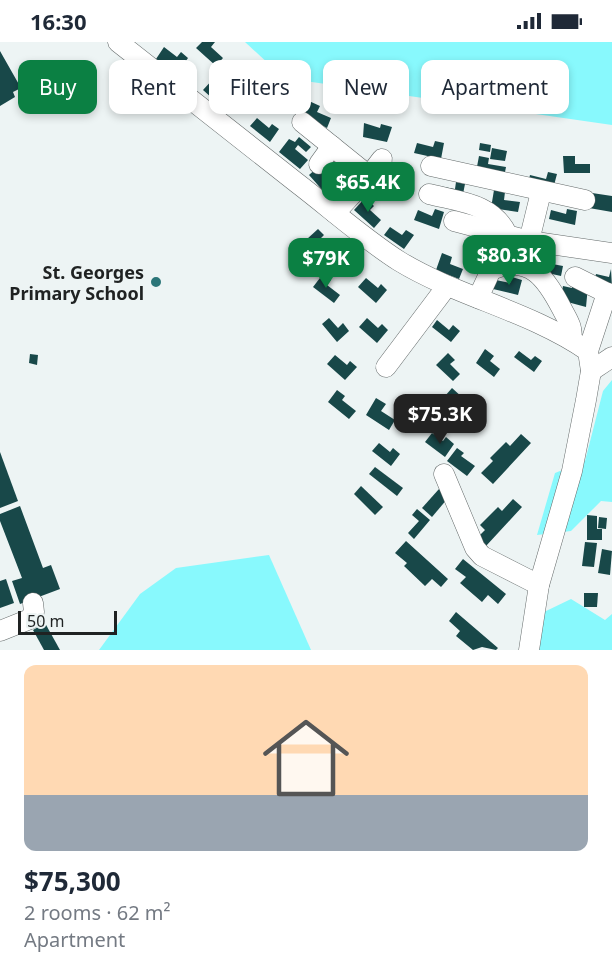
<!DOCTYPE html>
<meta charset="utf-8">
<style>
:root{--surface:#fff;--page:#f2f2f3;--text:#1f2937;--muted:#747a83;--line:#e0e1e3;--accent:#0b8043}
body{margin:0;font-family:"Noto Sans",sans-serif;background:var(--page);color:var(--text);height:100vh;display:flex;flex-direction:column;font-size:22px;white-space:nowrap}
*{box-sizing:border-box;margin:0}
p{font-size:20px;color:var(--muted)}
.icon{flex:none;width:33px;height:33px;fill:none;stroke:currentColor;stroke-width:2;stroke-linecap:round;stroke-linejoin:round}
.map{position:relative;height:608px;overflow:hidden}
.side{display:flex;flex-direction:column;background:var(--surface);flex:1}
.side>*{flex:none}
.guide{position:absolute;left:18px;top:18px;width:576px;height:54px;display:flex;gap:12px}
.scale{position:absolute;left:18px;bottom:15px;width:99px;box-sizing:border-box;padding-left:6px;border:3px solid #1f2222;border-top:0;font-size:16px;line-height:21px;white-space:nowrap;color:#1f2222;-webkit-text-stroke:4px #edf4f4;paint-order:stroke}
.price{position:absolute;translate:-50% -51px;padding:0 14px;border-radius:12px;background:var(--accent);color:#fff;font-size:20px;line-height:39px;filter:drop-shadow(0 2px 3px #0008)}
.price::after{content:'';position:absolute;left:50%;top:36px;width:18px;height:14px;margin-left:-9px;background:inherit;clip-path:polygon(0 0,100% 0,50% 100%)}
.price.on{background:#222;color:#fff}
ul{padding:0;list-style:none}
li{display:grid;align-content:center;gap:12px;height:318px;padding:0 24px}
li+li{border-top:2px solid var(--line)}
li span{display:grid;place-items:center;height:186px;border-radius:12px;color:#555}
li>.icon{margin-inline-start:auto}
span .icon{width:108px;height:108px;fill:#fffc;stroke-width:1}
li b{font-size:26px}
.chip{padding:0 21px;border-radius:12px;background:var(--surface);box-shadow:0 3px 9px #0003;font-size:21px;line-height:54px}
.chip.on{background:var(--accent);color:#fff}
.status{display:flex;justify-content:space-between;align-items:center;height:42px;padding:0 30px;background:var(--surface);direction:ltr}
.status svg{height:16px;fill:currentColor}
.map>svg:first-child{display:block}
.green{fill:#88f9fd}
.building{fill:#184849}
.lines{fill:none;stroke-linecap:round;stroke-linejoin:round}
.minor-casing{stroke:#646a6a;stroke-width:21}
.minor{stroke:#fff;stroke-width:20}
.poi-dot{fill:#2b7578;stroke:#edf4f4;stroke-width:2}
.labels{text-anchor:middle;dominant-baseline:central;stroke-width:6;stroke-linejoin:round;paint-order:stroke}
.poi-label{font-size:18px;font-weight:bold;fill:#1f2222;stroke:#edf4f4;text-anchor:end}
</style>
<div class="status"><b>16:30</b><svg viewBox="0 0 49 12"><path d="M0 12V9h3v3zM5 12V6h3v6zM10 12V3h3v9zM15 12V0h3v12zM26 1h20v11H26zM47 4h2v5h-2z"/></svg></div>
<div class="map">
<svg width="612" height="608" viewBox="0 0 612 608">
<rect width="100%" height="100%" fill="#edf4f4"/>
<g class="green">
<path d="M245,0H612V83L284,36Z"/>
<path d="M612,338V460L601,459L571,489L537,493L555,431L585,419L603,349Z"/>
<path d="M269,513L311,608H99L140,552L176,526Z"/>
<path d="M571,557L605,578L612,572V608H537L544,570Z"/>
</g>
<g class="building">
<path d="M202,0H215L211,5L223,16L216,24L196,6Z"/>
<path d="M164,5L177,15L181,10L188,16L177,32L156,17Z"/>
<path d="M0,9L21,46L13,50L15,55L0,64Z"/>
<path d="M252,30L261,38L258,42L269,52L263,59L243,42Z"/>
<path d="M214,36L222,43L218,47L231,58L223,66L203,48Z"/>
<path d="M309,59L320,64L317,70L331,76L327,86L303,74Z"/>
<path d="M257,76L269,86L272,82L279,87L270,100L250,84Z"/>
<path d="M364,81L380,86L381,82L392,85L387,100L363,95Z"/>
<path d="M299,95L311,105L306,110L298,103L295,107L308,118L300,127L279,110L289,97L295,100Z"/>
<path d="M435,99L444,101L441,117L414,111L417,101L433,105Z"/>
<path d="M480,101L491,103L490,110L479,108Z"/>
<path d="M492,106L507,109L505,119L490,117Z"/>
<path d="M479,114L489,116L488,122L506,125L504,135L476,130Z"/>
<path d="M563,114H575V122H590V131H564Z"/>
<path d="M388,121L404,124L402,130L390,127L389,132L405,135L403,145L377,139Z"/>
<path d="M318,125L327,135L332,130L339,137L325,151L309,133Z"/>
<path d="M548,130L557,132L553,147L528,141L530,133L546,137Z"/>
<path d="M456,140L465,142L462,157L438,153V144L455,147Z"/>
<path d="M494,148L505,150L504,158L520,160L518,170L491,166Z"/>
<path d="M592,151L612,154V170L589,166Z"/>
<path d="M365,156L374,164L370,168L381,178L374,186L354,168Z"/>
<path d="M435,167L444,170L439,187L414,178L418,168L432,174Z"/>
<path d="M567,167L577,169L575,183L549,177L551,168L566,172Z"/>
<path d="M390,185L402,193L406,188L414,193L404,207L384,193Z"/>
<path d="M318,187L324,193L321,196L333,209L325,216L307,197Z"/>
<path d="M490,202L499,204L495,221L465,214L467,205L488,210Z"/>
<path d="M442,211L452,215L450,222L463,227L459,237L436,228Z"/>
<path d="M537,213L548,215L547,221L563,224L561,234L534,228Z"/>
<path d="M611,227L612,245L594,241L596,232L609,235Z"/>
<path d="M323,232L331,238L327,243L340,253L334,261L313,245Z"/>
<path d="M512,235L522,238L518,253L493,247L496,238L510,241Z"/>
<path d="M366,236L378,246L381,242L387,248L376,261L358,245Z"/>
<path d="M572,241L588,244L586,265L560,258L563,244L572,246Z"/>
<path d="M329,276L338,286L343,281L349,289L337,300L322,282Z"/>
<path d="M367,276L378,286L382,282L388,288L377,301L359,285Z"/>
<path d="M437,278L449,288L453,283L460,289L451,300L432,285Z"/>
<path d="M485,307L494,314L490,319L500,327L494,335L476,321Z"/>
<path d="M519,309L531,318L535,314L542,319L534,330L514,315Z"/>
<path d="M448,311L455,318L450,322L460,332L453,339L436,323Z"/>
<path d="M30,312L38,313L37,323L29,321Z"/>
<path d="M335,313L347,323L350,319L357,325L345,338L327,322Z"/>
<path d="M452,346L463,356L467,352L475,359L464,371L445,354Z"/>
<path d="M337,348L345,354L342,358L356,369L349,377L328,360Z"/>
<path d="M409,352L420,362L425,357L434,365L420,379L400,361Z"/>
<path d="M376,356L386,362L381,369L395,378L389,388L366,373Z"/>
<path d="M432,391L443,399L446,395L454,402L445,415L425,400Z"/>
<path d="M521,392L531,401L493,442L481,431L493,419L490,416L506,400L510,404Z"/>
<path d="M379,401L390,410L393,406L400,412L391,424L372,409Z"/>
<path d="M457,406L464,411L461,414L475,424L467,434L447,419Z"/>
<path d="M0,410L18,459L0,466Z"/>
<path d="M375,425L403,446L397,454L369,432Z"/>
<path d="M361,444L383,465L375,473L354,452Z"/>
<path d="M439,447L448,456L432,475L422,466Z"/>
<path d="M513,457L522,465L486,504L477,496L485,488L480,483L498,465L502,469Z"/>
<path d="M20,464L43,526L51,523L60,547L20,562L12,539L22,536L0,479V472Z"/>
<path d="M417,467L430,478L414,497L408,491L419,479L412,473Z"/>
<path d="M587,473L597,474V487H602V498H587Z"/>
<path d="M599,475L607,476L606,487L598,486Z"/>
<path d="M406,499L448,537L441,545L432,537L425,544L404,524L407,521L395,511Z"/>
<path d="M585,500L597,501L594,525L582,524Z"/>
<path d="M602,507L612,509L610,533L598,531Z"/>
<path d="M463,517L506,552L498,562L488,553L482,560L460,541L466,535L455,527Z"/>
<path d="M6,537L14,561L0,566V539Z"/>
<path d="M584,551H598L597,565H584Z"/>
<path d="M456,570L498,606L496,608L482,605L473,608L456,594L460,589L449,579Z"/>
<path d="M45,581L60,608H44L33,588Z"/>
</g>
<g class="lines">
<defs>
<g id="minor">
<path d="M118,0C178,47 238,94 297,141C331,167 363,196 399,219C458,255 530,269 588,309L591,329L586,358L572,429L539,543L529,608"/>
<path d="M302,80L369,134L382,117"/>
<path d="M319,122L332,104"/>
<path d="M431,124L585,158"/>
<path d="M429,152C460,160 492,161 507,192"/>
<path d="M335,171L369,134"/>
<path d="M454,179L529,199L541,150"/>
<path d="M527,209L529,199L612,211"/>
<path d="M575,235L607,251"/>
<path d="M478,256L491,228C530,212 546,236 562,267C567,277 574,286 571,297"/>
<path d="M588,309L607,251L612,252"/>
<path d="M386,325L447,244"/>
<path d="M591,329L612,315"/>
<path d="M444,432L475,506L482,514L539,543"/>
<path d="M0,589L30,577L34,570L33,561"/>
</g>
</defs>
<use href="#minor" class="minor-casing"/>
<use href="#minor" class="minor"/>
</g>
<circle class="poi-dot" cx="156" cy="240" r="6"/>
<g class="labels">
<g class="poi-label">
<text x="144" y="230">St. Georges<tspan x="144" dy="21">Primary School</tspan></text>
</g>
</g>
</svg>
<div class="scale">50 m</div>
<b class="price" style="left:368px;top:171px">$65.4K</b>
<b class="price" style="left:509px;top:244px">$80.3K</b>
<b class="price" style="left:326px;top:247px">$79K</b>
<b class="price on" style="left:440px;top:403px">$75.3K</b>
<div class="guide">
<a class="chip on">Buy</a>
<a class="chip">Rent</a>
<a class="chip">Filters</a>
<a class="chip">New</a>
<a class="chip">Apartment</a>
</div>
</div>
<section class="side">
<ul>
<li><span style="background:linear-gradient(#ffd9b3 70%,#9aa5b1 0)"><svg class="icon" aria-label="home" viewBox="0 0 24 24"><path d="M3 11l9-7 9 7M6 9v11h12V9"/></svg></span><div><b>$75,300</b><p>2 rooms · 62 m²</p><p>Apartment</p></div></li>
</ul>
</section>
